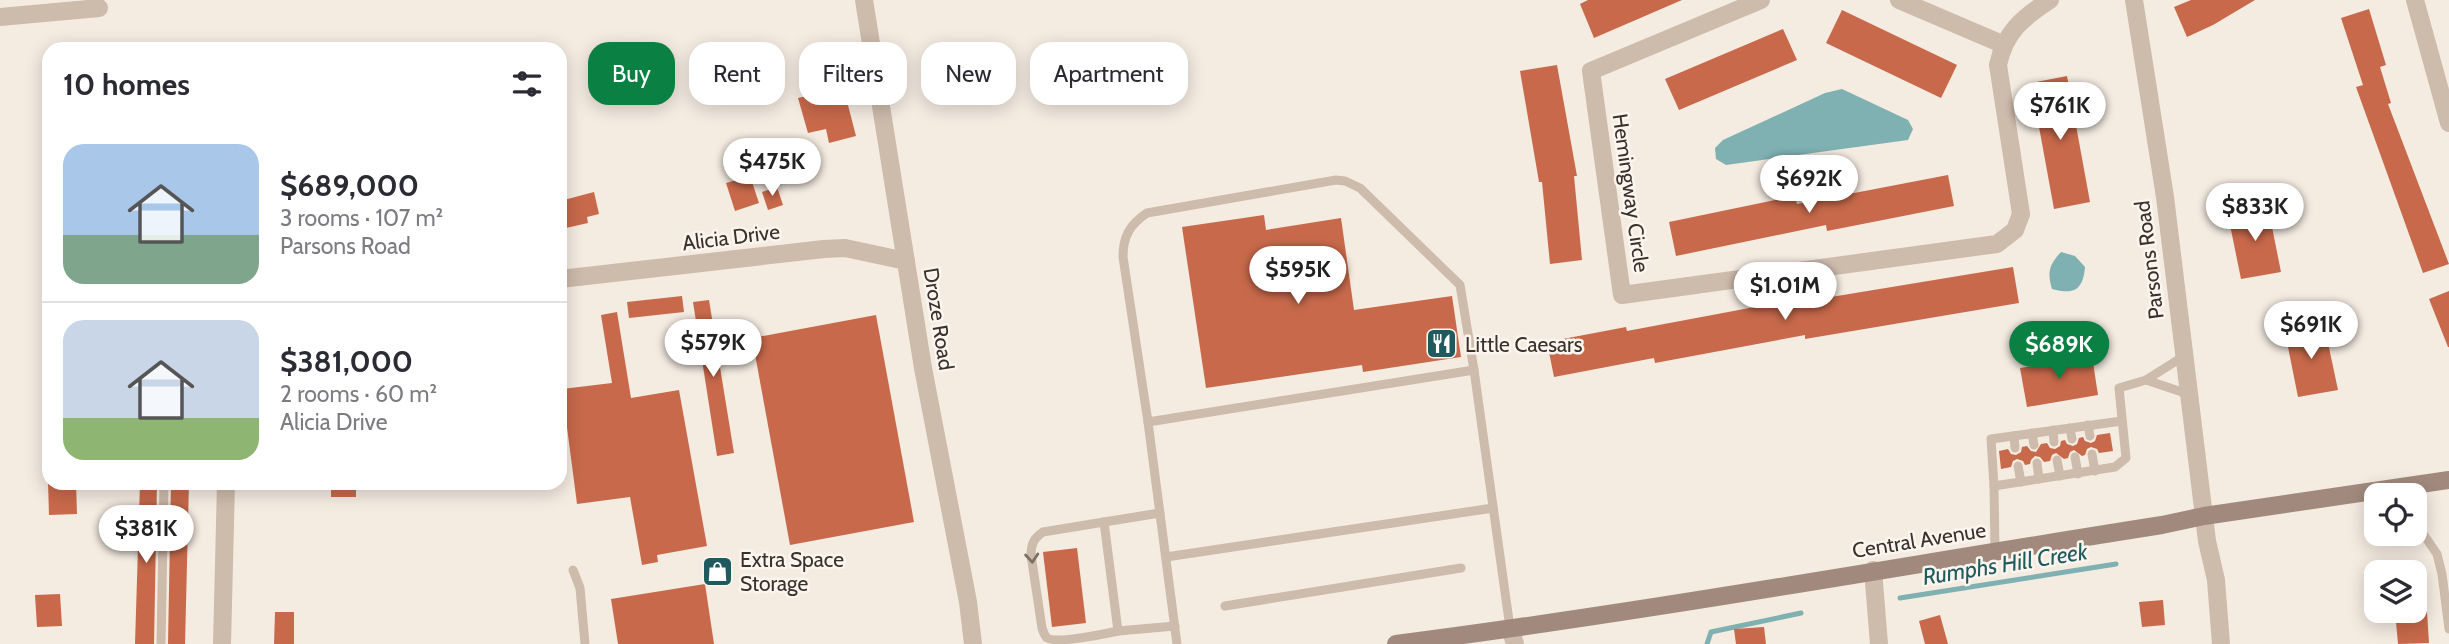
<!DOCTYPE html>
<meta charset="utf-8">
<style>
:root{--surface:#fff;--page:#f2f2f3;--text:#2b2b33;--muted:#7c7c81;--line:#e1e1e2;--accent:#0b8043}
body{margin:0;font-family:Cabin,sans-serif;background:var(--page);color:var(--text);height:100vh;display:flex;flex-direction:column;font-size:26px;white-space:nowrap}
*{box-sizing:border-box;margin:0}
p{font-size:23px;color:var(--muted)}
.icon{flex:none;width:38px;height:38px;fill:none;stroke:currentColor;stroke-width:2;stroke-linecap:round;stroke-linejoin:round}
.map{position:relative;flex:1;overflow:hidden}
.panel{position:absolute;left:42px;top:42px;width:525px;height:448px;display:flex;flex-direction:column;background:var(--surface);border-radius:21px;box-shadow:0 4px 18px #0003}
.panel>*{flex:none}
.top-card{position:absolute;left:588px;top:42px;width:665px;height:63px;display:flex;gap:14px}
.buttons{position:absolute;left:2364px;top:483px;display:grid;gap:14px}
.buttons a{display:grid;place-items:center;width:63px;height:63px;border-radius:14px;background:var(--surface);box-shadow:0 4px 18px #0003;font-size:35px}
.price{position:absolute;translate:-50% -60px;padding:0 16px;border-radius:24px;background:#fff;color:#222;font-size:23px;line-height:46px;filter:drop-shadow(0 2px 4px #0008)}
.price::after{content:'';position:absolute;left:50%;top:42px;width:21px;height:16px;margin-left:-10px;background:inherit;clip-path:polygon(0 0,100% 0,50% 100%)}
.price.on{background:var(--accent);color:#fff}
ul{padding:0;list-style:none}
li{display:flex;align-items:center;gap:21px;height:175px;padding:0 21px}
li+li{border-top:2px solid var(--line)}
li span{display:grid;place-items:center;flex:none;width:196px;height:140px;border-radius:21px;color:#555}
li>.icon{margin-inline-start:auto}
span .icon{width:84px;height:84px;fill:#fffc;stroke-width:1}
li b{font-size:30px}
h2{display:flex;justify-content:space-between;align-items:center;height:84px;padding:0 21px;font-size:30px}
.pill{padding:0 24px;border-radius:21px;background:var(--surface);box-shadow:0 4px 18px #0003;font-size:24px;line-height:63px}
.pill.on{background:var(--accent);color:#fff}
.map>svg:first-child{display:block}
.water{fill:#7fb0b2}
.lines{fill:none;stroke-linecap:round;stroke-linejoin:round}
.stream{stroke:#7fb0b2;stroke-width:5}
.building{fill:#c8694b}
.lane{stroke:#cdbbac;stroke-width:9}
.street{stroke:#cdbbac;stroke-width:18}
.secondary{stroke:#a18a7d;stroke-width:18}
.oneway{stroke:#7d6f65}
.labels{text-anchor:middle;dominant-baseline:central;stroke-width:5;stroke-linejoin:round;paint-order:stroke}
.street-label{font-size:21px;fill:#3b302b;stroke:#fbf5ee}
.poi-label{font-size:21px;fill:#3b302b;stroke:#fbf5ee;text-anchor:start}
.water-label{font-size:23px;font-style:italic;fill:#1f5a5e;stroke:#fbf5ee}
</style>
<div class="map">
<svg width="2449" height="644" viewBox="0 0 2449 644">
<rect width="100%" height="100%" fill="#f4ebe1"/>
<g class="water">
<path d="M1842,89L1908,120L1913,129L1908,140L1726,165L1716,159L1715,148L1723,140L1825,93Z"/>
<path d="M2061,252L2075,256L2085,267C2083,290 2074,295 2052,289C2047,272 2049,265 2061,252Z"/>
</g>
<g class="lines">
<g class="stream">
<path d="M1900,598L2116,564"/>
<path d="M1707,644L1711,632L1801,613"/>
</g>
</g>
<g class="building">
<path d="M1588,0H1682L1594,38L1580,4Z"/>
<path d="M2191,0H2255L2213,25L2187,37L2174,7Z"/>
<path d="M2369,9L2386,65L2380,67L2391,103L2388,104L2449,264L2423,273L2356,87L2363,85L2341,18Z"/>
<path d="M1842,10L1957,65L1941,98L1826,43Z"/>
<path d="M1783,29L1797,60L1679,110L1665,79Z"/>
<path d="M1557,65L1577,176H1574L1582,260L1550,264L1542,182H1539L1520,71Z"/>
<path d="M2067,76L2090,202L2054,209L2031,83Z"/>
<path d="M842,82L856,136L829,143L826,129L808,133L798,98L815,94L814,89Z"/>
<path d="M1948,175L1954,206L1827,231L1826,225L1676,256L1669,222L1795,196L1797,204Z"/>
<path d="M750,176L759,203L735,211L726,183Z"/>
<path d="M777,187L783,205L768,210L762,192Z"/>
<path d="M594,192L599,214L587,217L588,223L566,228L564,219L560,221V201Z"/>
<path d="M2268,207L2281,272L2241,279L2228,215Z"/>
<path d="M1264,215L1266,230L1341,218L1354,310L1452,296L1461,357L1363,372L1362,365L1206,388L1182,227Z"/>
<path d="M2013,267L2019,303L1805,339V335L1655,363L1654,358L1554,377L1547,342L1626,327L1627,331L1776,303L1777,306Z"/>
<path d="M2449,291V347H2448L2429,299Z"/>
<path d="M682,296L684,312L629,318L627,302Z"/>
<path d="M709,300L734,453L717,456L693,302Z"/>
<path d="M617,312L631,398L679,390L707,546L657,555L658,562L642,565L630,497L577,504L562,389L612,383L601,315Z"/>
<path d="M876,315L914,522L790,545L752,338Z"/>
<path d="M2324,324L2338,390L2298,397L2285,332Z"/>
<path d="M2092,356L2098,395L2027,407L2020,368Z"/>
<path d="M2110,433L2113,451L2099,453L2097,449L2091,447L2087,449L2085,455L2082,456L2074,450L2070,452L2068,458L2064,459L2056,453L2052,455L2050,461L2044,462L2040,457L2035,456L2031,460L2030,464L2025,465L2023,461L2017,459L2013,461L2011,467L2001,469L1999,451L2008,449L2011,454L2016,455L2021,452L2022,447L2027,446L2031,451L2036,452L2041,444L2047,443L2050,448L2055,449L2060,446L2061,441L2065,440L2067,444L2073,446L2077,444L2079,438L2083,437L2085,441L2091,443L2095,441L2097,435Z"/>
<path d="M48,483H76L77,514L49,515Z"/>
<path d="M140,483H157L154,644H135Z"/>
<path d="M171,483H189L185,644H168Z"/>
<rect x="331" y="483" width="25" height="14"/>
<path d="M1077,548L1086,623L1052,627L1043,552Z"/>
<path d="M705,584L714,644H618L611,599Z"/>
<path d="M60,594L62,626L37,627L35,595Z"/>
<path d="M2163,600L2165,625L2142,627L2139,602Z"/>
<path d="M2395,611H2427L2429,643L2398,644Z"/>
<path d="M275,612H294V644H274Z"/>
<path d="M1940,615L1948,644H1925L1919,621Z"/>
<path d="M1764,627L1766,644H1736L1734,629Z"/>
</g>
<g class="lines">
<g class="lane">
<path d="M2146,380L2188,394"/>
<path d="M1148,422L1123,257C1123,237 1129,225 1147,213L1336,180L1345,181L1360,188L1460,285L1474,370"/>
<path d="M2088,425L2090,436"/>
<path d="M2070,428L2072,439"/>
<path d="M2053,430L2054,442"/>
<path d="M2032,433L2034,445"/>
<path d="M2014,436L2015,448"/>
<path d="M2092,454L2095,471"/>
<path d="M2075,457L2078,474"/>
<path d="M2057,460L2060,476"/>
<path d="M2037,463L2039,479"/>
<path d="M2018,466L2021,482"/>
<path d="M1994,486L1991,439L2122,421"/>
<path d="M1160,513L1104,522L1118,631L1175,626"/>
<path d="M1104,522L1043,532C1034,538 1031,544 1031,555L1042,628C1043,631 1044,635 1047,638C1057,644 1104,634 1118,631"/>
<path d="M2415,522L2437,554L2442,574L2449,629"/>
<path d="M1995,551L1994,486L2115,467L2126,458L2119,388L2146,380L2184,356"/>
<path d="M1166,557L1493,508"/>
<path d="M573,570L580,588L585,644"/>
<path d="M1225,606L1461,568"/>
<path d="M161,644L164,483"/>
<path d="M1177,644L1148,422L1474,370L1510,628"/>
</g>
<g class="street">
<path d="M864,0L923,368L968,602L973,644"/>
<path d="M1761,0L1591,71L1622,295L1997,244L2015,230L2021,214L1998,65C2005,32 2022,18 2050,0"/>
<path d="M1899,0L2002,44"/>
<path d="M2134,0L2165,197L2207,541L2216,580L2221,644"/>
<path d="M2415,0L2449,123"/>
<path d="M0,17L99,8"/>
<path d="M560,279L824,249L845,248L906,261"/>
<path d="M1873,570L1879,644"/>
<path d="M1510,628L1515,644"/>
<path d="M222,644L226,483"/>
</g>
<path class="secondary" d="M1396,644C1652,611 1906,565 2162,525L2204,516L2449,480"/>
</g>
<defs><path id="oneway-chevron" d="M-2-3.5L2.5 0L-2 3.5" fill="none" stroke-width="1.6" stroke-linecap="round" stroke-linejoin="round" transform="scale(1.75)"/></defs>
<use class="oneway" href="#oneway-chevron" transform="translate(1032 558) rotate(85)"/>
<defs>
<symbol id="restaurant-square" viewBox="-11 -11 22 22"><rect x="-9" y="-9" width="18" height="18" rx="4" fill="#1f5a5e" stroke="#fbf5ee"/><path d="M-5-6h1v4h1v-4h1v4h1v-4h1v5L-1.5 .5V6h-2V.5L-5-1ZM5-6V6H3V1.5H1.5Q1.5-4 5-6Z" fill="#fff"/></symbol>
<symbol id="shop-square" viewBox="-11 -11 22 22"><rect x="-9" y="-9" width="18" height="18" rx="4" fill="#1f5a5e" stroke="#fbf5ee"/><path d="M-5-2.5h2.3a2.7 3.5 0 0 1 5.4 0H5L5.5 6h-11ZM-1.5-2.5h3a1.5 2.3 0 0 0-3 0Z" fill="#fff"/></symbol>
</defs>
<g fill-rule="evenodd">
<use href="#restaurant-square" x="1424" y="326" width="35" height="35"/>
<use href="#shop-square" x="700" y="554" width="35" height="35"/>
</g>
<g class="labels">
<g class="street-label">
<text transform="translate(1631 193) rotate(82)">Hemingway Circle</text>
<text transform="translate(731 237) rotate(-7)">Alicia Drive</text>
<text transform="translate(2149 260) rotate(-97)">Parsons Road</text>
<text transform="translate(939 319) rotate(81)">Droze Road</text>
<text transform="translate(1919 540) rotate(-9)">Central Avenue</text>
</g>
<g class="poi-label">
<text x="1465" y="344">Little Caesars</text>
<text x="740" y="559">Extra Space<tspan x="740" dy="24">Storage</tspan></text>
</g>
<g class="water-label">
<text transform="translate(2005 564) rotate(-9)">Rumphs Hill Creek</text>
</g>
</g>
</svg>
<div class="buttons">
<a><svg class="icon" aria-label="locate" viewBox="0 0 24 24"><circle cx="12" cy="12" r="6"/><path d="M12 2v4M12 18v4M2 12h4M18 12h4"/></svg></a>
<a><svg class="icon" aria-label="layers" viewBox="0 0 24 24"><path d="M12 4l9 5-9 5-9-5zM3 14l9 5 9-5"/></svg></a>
</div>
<b class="price" style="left:2060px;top:142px">$761K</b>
<b class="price" style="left:772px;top:198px">$475K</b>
<b class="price" style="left:1809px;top:215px">$692K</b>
<b class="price" style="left:2255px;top:243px">$833K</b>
<b class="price" style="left:1298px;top:306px">$595K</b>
<b class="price" style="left:1785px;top:322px">$1.01M</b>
<b class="price" style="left:2311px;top:361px">$691K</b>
<b class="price" style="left:713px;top:379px">$579K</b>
<b class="price on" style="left:2059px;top:381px">$689K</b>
<b class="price" style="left:146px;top:565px">$381K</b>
<div class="top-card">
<a class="pill on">Buy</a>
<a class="pill">Rent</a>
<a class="pill">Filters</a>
<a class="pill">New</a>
<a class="pill">Apartment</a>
</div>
<section class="panel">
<h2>10 homes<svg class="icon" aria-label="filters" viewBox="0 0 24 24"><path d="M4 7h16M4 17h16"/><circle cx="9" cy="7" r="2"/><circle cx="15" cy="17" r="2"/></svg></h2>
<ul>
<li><span style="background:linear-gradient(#a9c7e8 65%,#7fa58c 0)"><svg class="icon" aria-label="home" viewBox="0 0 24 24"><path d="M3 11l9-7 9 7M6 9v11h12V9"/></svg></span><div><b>$689,000</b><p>3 rooms · 107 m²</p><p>Parsons Road</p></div></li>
<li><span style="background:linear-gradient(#c9d6e8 70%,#8fb573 0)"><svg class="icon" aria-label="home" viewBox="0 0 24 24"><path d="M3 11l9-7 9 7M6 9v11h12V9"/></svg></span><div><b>$381,000</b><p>2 rooms · 60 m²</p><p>Alicia Drive</p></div></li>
</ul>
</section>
</div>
